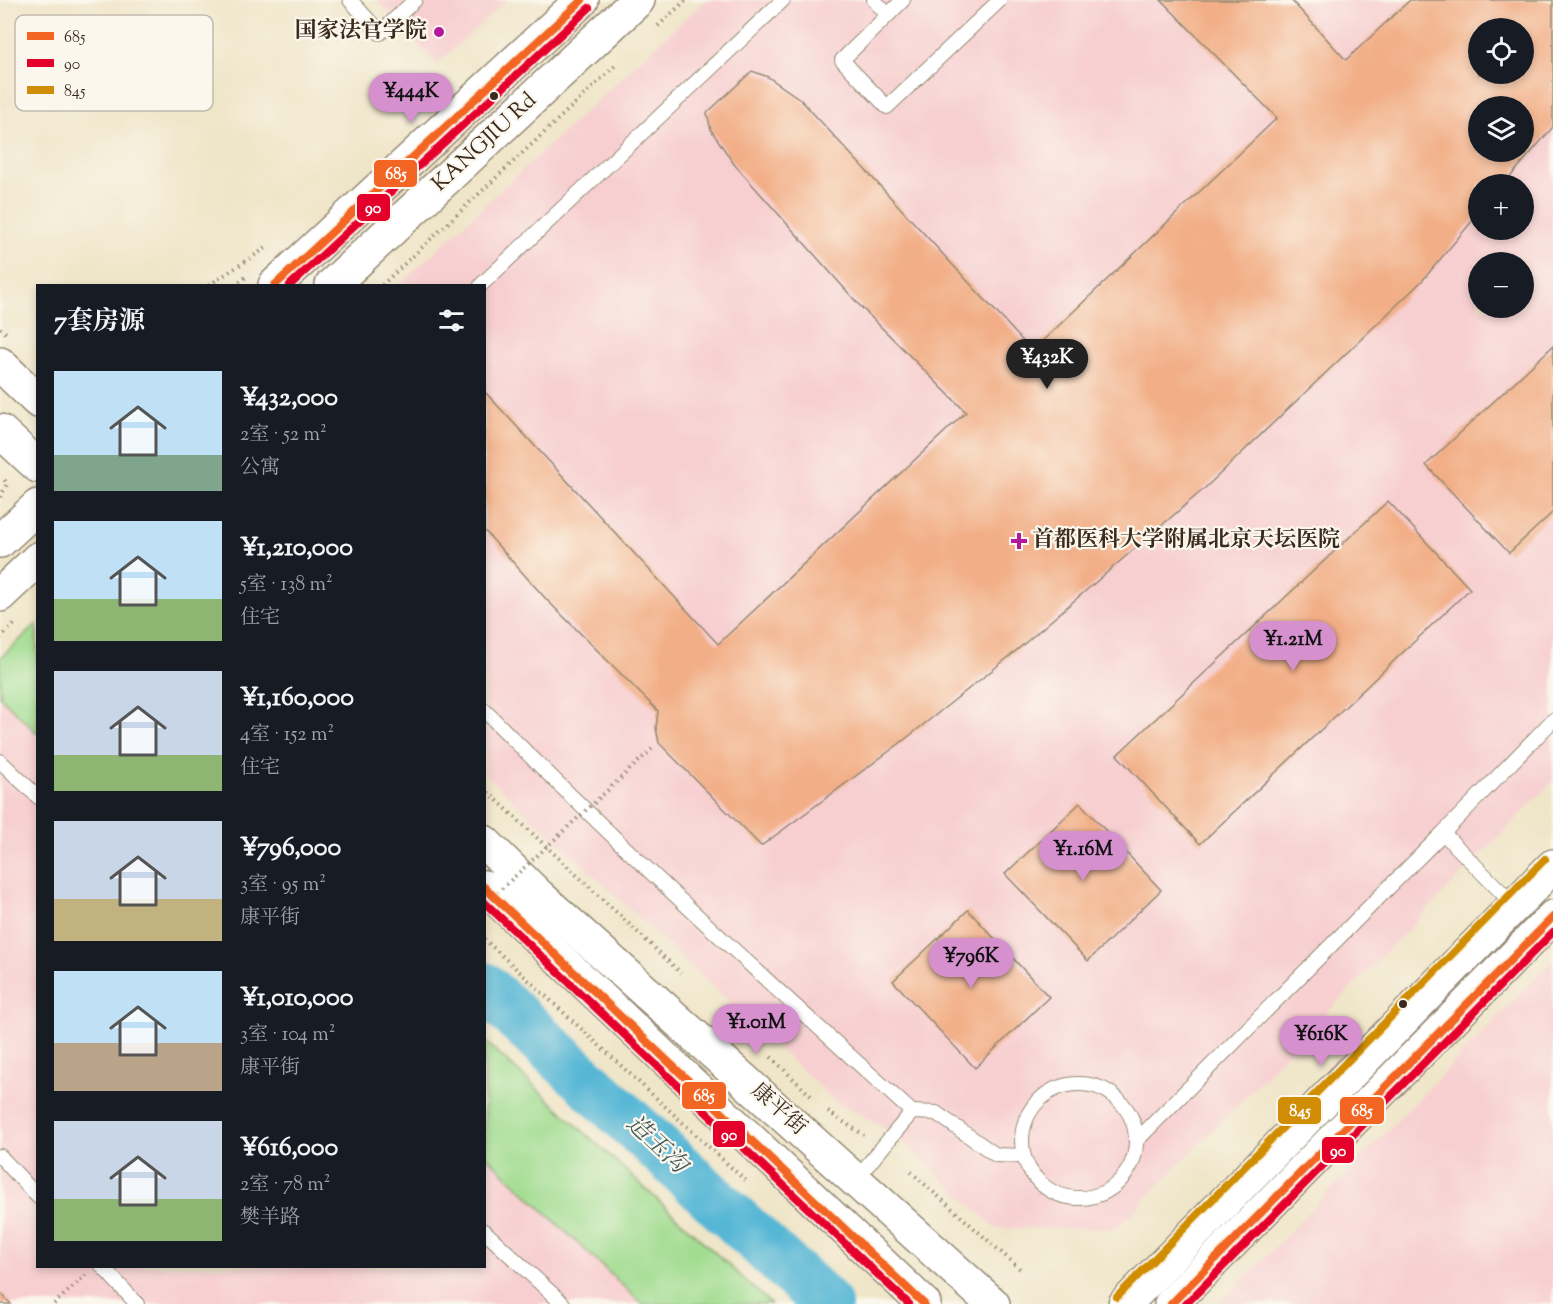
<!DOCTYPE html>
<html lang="zh">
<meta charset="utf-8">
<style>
:root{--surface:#171b24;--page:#242831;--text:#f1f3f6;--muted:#9ea1a6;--accent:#d690ce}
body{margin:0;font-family:"Sorts Mill Goudy","Noto Serif SC",serif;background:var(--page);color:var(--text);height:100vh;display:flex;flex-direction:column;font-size:22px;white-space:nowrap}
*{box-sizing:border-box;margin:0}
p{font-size:20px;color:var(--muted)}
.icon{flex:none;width:33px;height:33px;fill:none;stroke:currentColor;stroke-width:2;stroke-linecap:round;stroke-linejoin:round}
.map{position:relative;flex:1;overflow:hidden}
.side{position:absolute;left:36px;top:284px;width:450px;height:984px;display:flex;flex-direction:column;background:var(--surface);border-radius:0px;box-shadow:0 3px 9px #0003}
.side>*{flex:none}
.tools{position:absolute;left:1468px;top:18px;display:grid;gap:12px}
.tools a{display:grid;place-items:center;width:66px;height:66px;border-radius:50%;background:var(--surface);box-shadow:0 3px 9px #0003;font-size:30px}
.price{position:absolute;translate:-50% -51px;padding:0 14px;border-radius:21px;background:var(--accent);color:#111;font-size:20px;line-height:39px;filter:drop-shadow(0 2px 3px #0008)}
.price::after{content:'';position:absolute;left:50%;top:36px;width:18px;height:14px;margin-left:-9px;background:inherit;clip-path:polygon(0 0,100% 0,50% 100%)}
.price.active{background:#222;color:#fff}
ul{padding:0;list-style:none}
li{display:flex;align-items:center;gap:18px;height:150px;padding:0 18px}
li span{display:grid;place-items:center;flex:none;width:168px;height:120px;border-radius:0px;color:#555}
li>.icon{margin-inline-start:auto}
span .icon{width:72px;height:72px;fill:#fffc;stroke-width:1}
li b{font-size:26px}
h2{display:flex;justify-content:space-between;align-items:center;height:72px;padding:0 18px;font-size:26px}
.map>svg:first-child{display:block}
.built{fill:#f7cfd0;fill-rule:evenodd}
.green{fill:#a0dc90;stroke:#6e8357;stroke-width:1.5}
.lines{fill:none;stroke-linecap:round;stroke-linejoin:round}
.river{stroke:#57b7d5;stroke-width:50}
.building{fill:#f2af87;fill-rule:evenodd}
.service-casing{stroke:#958873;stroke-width:16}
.tertiary-casing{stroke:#958873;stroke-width:36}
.path{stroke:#958873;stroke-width:4;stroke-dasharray:1.5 4.5;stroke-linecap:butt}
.service{stroke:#fff;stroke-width:14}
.tertiary{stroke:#fff;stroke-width:33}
.path-bridge{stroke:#958873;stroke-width:4;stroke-dasharray:1.5 4.5;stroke-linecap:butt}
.bus-1-casing{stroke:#fbf7ec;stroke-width:12}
.bus-2-casing{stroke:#fbf7ec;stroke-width:12}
.bus-3-casing{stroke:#fbf7ec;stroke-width:12}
.bus-1{stroke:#f26522;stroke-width:8}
.bus-2{stroke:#e4002b;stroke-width:8}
.bus-3{stroke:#d18d06;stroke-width:8}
.poi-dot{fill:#b5179e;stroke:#fbf7ec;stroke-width:2}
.bus-dot{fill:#3b2a1e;stroke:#fbf7ec;stroke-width:2}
.labels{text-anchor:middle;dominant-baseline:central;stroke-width:4.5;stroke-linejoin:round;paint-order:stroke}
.poi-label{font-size:22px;font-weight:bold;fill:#3b2a1e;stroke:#fbf7ec;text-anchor:end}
.street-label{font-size:22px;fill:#3b2a1e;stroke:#fbf7ec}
.water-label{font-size:24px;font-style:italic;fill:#455b5e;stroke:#fbf7ec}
.key{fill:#fbf7ec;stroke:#c1baae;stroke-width:1.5}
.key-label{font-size:16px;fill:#3b2a1e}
.line-badge{stroke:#fbf7ec;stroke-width:2}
.badge-label{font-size:16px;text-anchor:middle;font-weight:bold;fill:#fff}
</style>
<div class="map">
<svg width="1553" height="1304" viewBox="0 0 1553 1304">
<rect width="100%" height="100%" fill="#fbf7ec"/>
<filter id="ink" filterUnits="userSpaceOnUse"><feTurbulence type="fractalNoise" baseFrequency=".0167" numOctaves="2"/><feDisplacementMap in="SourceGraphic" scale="12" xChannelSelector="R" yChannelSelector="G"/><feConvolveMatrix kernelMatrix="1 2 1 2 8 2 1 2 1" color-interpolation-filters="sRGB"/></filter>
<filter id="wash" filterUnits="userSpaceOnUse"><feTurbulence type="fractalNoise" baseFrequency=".008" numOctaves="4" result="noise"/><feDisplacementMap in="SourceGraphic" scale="24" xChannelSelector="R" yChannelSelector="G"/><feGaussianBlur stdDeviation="1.35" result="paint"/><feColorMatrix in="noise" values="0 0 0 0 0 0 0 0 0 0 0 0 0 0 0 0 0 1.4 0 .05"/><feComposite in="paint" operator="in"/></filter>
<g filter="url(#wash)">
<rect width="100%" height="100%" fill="#efe5c8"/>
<g class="built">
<path d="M377,0H507L437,64Z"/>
<path d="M705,0H1553V781L1116,1229L995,1228L894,1133L836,1102L485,774L484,285H399ZM1479,28H1524V74H1479ZM1479,106H1524V152H1479ZM1479,184H1524V230H1479ZM1479,262H1524V308H1479Z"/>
<path d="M0,697L37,733L38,1266H484L485,1155L642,1304H0Z"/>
<path d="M1553,960V1304H1219L1243,1280Z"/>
</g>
<g class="green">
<path d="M37,624V733L0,697V658Z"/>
<path d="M484,1041H485L771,1304H642L485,1155Z"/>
</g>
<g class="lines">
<path class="river" d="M484,987L827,1304"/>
</g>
<g id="blocks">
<g class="building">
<path d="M1161,0H1291L1346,60L1410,0H1553V127L1504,184H1479V213L1422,281L1205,488L1010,656L899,744L761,846L659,743L656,728L658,711L547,600L484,530V391L718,644L966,412L861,307L734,164L711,130L707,113L752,71L768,77L800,99L1032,351L1277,118ZM1479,28H1524V74H1479ZM1479,106H1524V152H1479Z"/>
<path d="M1553,346V512L1509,553L1426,465Z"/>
<path d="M1388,501L1470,589L1200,844L1117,755Z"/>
<path d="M1080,803L1161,890L1088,961L1005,874Z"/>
<path d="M968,910L1049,997L975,1068L893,981Z"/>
<path d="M0,1292L11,1304H0Z"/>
</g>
</g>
</g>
<g filter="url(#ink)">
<use href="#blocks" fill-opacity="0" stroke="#958873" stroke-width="1.5"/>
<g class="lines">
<defs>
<g id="service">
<path d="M350,0L380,33L415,0"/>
<path d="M874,0L888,15L903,0"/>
<path d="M888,15L842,60L887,107L1000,0"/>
<path d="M481,285L783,0"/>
<path d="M484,710C622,849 767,981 912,1112L856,1179"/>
<path d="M0,761L38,797"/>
<path d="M1443,833L1553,720"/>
<circle cx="1079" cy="1141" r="57"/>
<path d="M912,1112L936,1113L996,1155L1023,1156"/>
<path d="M1136,1141L1443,833L1515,906"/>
<path d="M0,1156L38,1197"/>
<path d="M484,1231L563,1304"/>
<path d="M102,1266L137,1304"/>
</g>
<g id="tertiary">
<path d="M275,285L582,0"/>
<path d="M332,285L638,0"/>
<path d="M0,364L38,401"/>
<path d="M0,431L38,466"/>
<path d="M0,541L38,506"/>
<path d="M0,595L38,559"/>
<path d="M484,842L539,896L993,1304"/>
<path d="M484,887L924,1304"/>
<path d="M1125,1304L1553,866"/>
<path d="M1171,1304L1553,917"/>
</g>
</defs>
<use href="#service" class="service-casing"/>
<use href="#tertiary" class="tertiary-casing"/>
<g class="path">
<path d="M658,26L686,0"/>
<path d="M209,285L269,246"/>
<path d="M234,285L246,277"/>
<path d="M382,285L615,66"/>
<path d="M0,328L6,333"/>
<path d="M0,497L7,484L3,477"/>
<path d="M0,638L17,622"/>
<path d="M484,788L681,973"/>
<path d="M484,939L748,1183"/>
<path d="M771,1057L811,1096"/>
<path d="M828,1112L864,1135"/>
<path d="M911,1172L1020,1269"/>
<path d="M54,1304L86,1275"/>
</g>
<use href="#service" class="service"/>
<use href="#tertiary" class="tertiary"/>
<path class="path-bridge" d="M484,905L652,749"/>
<defs>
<g id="bus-1">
<path d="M275,285L582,0"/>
<path d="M484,887L924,1304"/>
<path d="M1171,1304L1553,917"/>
</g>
<g id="bus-2">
<path d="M290,285L589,8"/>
<path d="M484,902L909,1304"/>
<path d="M1186,1304L1553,932"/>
</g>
<path id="bus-3" d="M1117,1297L1545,859"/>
</defs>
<use href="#bus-1" class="bus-1-casing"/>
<use href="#bus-2" class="bus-2-casing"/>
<use href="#bus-3" class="bus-3-casing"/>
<use href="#bus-1" class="bus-1"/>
<use href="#bus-2" class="bus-2"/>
<use href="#bus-3" class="bus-3"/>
</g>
</g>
<g class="poi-dot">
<circle cx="439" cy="32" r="6"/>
<path d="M1016 532h6v6h6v6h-6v6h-6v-6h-6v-6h6z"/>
</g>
<g class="bus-dot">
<circle cx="494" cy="96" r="5"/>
<circle cx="1403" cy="1004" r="5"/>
</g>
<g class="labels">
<g class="poi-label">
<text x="427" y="32">国家法官学院</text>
<text x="1032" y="541" text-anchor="start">首都医科大学附属北京天坛医院</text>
</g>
<g class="street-label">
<text transform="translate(485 143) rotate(-43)">KANGJIU Rd</text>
<text transform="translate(778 1110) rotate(42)">康平街</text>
</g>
<g class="water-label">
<text transform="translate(656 1145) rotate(43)">造玉沟</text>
</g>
</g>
<rect x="15" y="15" width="198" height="96" rx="9" class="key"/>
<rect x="27" y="32" width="27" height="8" fill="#f26522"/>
<rect x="27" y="59" width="27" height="8" fill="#e4002b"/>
<rect x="27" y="86" width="27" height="8" fill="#d18d06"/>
<g class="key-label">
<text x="64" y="42">685</text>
<text x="64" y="69">90</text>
<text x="64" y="96">845</text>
</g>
<g class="line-badge">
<rect x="373" y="159" width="45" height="29" rx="6" fill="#f26522"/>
<rect x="356" y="193" width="35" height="29" rx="6" fill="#e4002b"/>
<rect x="681" y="1081" width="46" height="29" rx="6" fill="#f26522"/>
<rect x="1277" y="1096" width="45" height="29" rx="6" fill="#d18d06"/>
<rect x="1339" y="1096" width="46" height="29" rx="6" fill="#f26522"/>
<rect x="712" y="1120" width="34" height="28" rx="6" fill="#e4002b"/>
<rect x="1321" y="1136" width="34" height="28" rx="6" fill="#e4002b"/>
</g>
<g class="badge-label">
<text x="396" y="179">685</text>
<text x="373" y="213">90</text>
<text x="704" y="1101">685</text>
<text x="1300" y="1116">845</text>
<text x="1362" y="1116">685</text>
<text x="729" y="1140">90</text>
<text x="1338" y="1156">90</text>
</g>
</svg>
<div class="tools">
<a><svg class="icon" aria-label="locate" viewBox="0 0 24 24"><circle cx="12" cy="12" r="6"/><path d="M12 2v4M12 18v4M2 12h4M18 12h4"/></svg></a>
<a><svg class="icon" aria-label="layers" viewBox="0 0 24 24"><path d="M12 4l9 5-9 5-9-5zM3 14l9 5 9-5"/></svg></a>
<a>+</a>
<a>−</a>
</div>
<b class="price" style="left:411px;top:124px">¥444K</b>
<b class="price active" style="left:1047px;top:390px">¥432K</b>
<b class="price" style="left:1293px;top:672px">¥1.21M</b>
<b class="price" style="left:1083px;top:882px">¥1.16M</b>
<b class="price" style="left:971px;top:989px">¥796K</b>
<b class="price" style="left:756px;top:1055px">¥1.01M</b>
<b class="price" style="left:1321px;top:1067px">¥616K</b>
<section class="side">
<h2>7套房源<svg class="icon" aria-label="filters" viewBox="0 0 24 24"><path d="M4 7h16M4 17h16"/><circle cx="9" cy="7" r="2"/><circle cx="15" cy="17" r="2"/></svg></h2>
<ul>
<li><span style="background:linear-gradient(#bfe0f5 70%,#7fa58c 0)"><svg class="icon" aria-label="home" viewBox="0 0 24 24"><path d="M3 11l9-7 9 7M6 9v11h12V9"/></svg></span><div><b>¥432,000</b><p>2室 · 52 m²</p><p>公寓</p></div></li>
<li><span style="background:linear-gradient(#bfe0f5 65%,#8fb573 0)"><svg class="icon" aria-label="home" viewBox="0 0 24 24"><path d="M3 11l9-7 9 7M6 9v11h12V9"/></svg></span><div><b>¥1,210,000</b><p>5室 · 138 m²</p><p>住宅</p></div></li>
<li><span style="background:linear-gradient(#c9d6e8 70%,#8fb573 0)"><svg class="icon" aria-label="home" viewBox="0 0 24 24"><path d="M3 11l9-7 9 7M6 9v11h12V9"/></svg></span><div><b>¥1,160,000</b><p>4室 · 152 m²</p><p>住宅</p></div></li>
<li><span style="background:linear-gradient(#c9d6e8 65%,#c2b280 0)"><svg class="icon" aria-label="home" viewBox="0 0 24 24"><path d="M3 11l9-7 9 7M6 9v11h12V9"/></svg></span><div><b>¥796,000</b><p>3室 · 95 m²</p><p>康平街</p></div></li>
<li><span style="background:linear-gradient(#bfe0f5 60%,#b9a48a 0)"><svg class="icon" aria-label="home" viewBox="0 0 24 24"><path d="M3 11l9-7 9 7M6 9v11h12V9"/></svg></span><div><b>¥1,010,000</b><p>3室 · 104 m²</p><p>康平街</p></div></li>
<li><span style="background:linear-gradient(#c9d6e8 65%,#8fb573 0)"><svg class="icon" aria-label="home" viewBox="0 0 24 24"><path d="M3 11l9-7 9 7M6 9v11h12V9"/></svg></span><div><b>¥616,000</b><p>2室 · 78 m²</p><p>樊羊路</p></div></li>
</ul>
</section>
</div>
